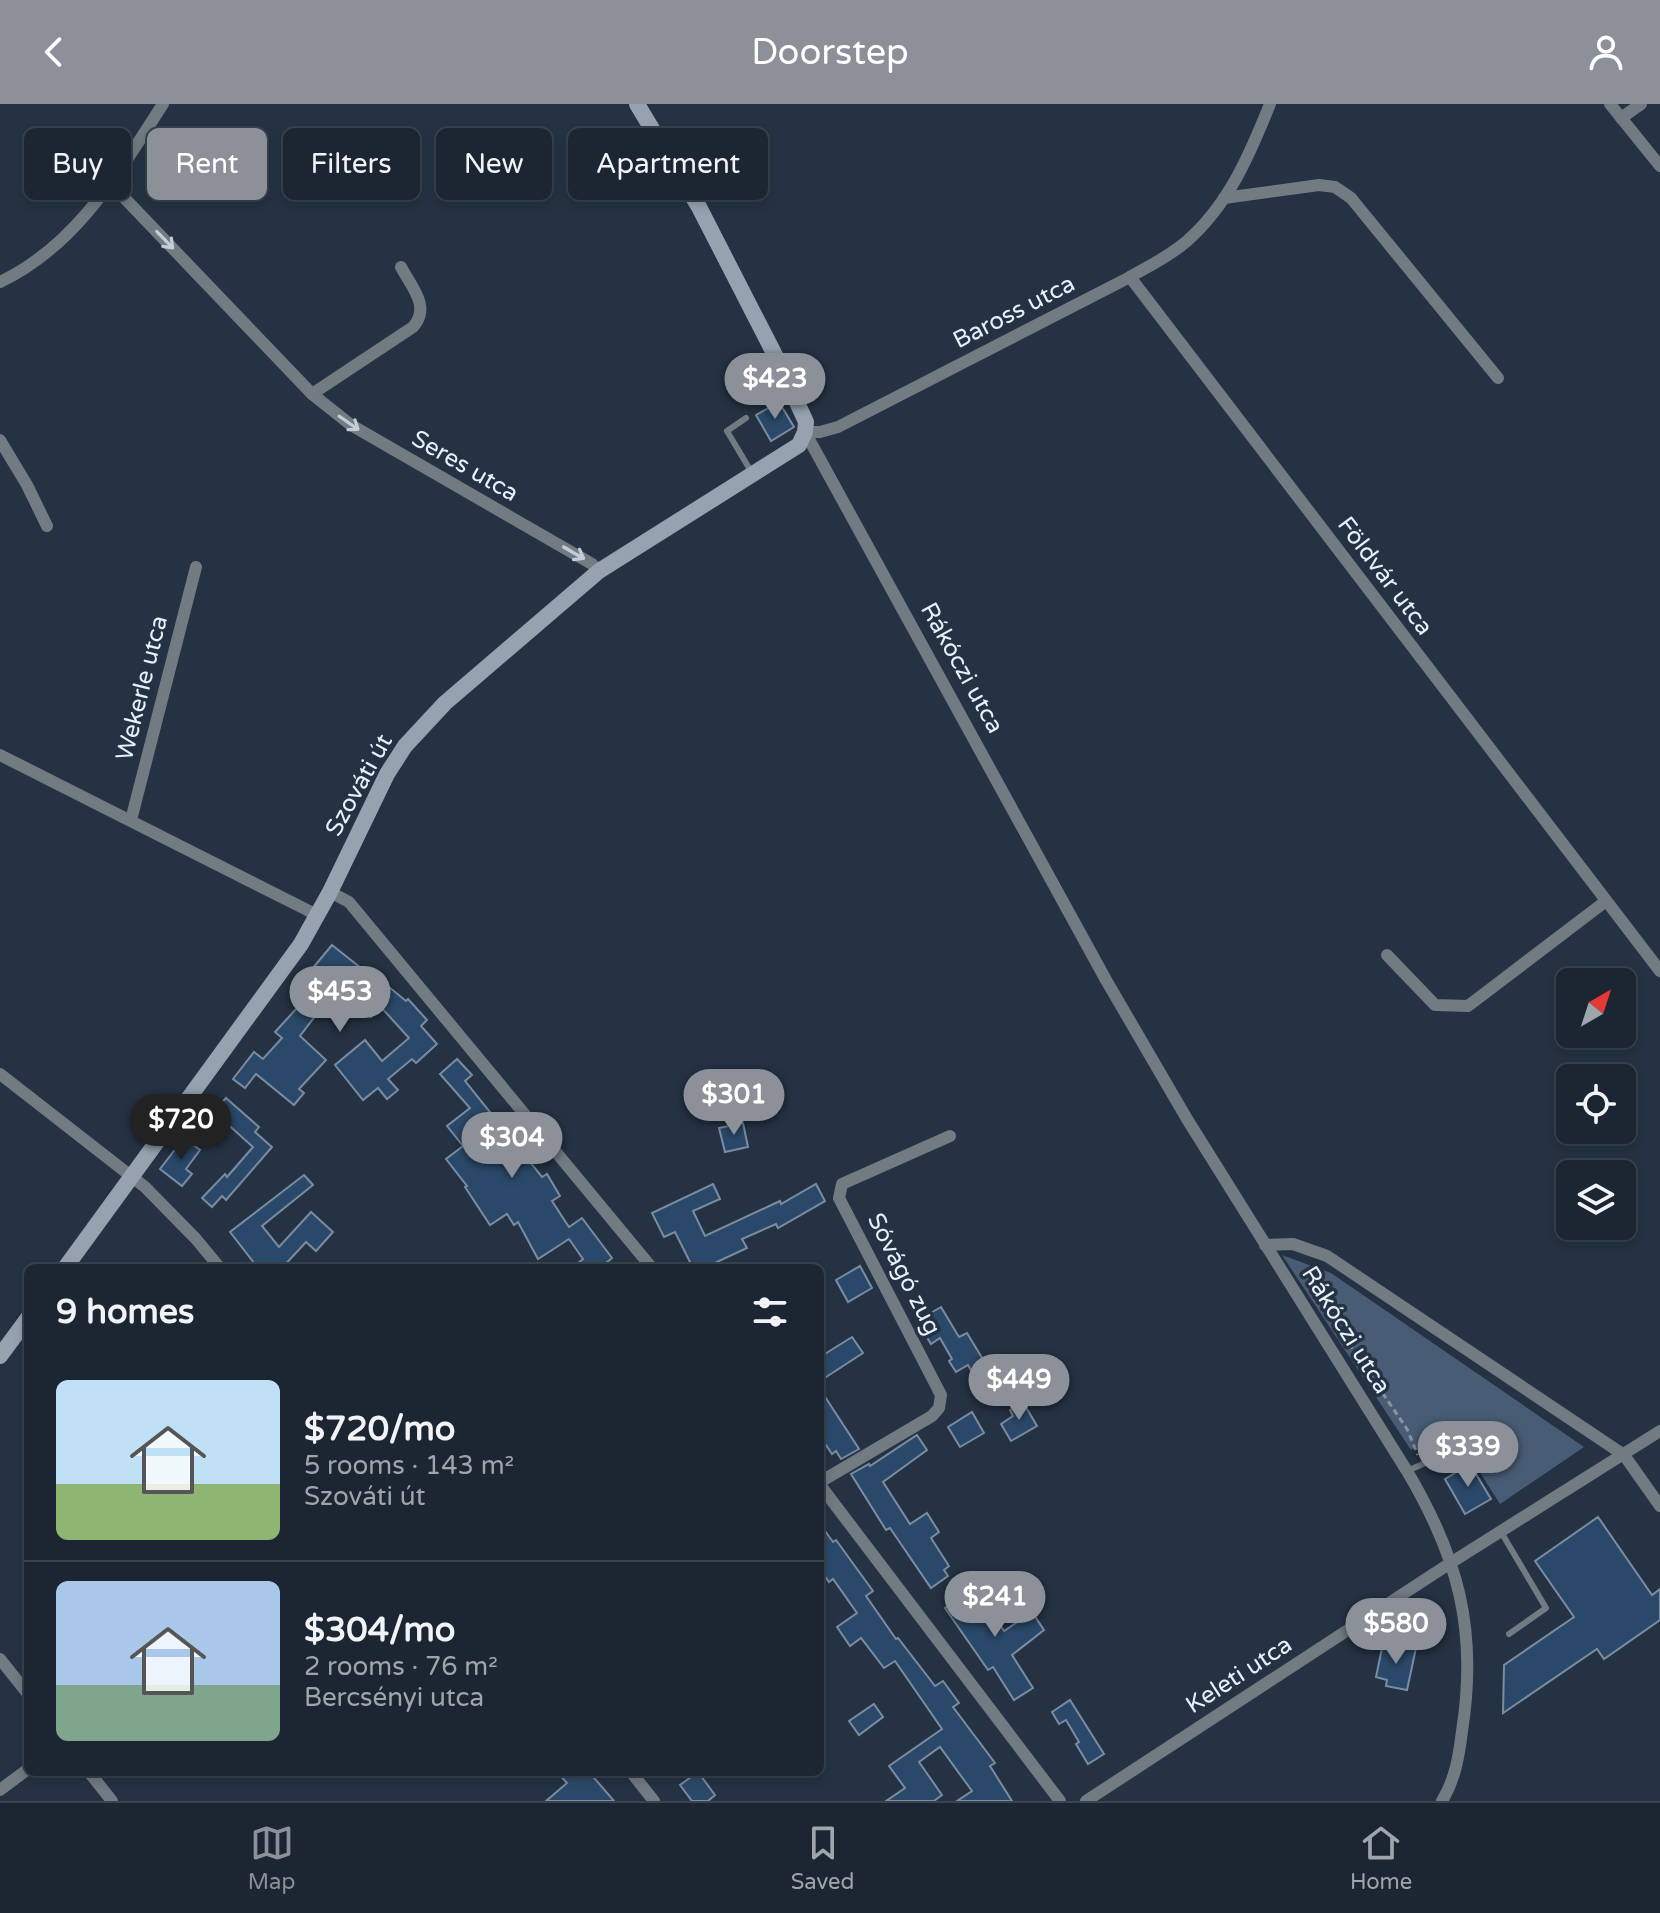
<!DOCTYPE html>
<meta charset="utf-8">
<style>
:root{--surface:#1b2632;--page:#242e3a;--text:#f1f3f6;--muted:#a0a5ac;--line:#39434d;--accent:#8c9099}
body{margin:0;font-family:"Varela Round",sans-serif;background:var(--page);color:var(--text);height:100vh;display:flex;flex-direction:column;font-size:30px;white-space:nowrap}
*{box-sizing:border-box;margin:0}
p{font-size:26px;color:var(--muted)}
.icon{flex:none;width:44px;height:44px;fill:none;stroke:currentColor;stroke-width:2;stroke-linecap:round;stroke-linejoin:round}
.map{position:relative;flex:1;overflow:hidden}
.drawer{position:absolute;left:24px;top:1160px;width:800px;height:512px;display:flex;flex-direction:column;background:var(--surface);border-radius:12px;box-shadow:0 4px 12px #0003,0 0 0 2px var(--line)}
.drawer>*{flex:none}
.banner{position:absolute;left:24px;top:24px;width:800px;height:72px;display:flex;gap:16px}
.needle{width:52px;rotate:39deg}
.tools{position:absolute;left:1556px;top:864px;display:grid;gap:16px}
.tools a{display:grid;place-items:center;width:80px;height:80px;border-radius:12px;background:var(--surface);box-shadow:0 4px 12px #0003,0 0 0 2px var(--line);font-size:40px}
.price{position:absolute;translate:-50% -68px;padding:0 18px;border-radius:28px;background:var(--accent);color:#fff;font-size:26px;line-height:52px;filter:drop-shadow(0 2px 4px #0008)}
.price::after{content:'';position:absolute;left:50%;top:48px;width:24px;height:18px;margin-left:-12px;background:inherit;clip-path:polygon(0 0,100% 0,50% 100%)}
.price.selected{background:#222;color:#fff}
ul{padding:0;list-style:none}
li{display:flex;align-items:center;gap:24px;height:200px;padding:0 32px}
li+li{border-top:2px solid var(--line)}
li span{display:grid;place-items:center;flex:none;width:224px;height:160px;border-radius:12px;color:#555}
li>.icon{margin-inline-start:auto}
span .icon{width:96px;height:96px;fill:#fffc;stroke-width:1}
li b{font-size:34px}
h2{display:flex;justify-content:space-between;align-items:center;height:96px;padding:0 32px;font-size:34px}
.pill{padding:0 28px;border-radius:12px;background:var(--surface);box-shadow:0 4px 12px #0003,0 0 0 2px var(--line);font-size:28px;line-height:72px}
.pill.selected{background:var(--accent);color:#fff}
header{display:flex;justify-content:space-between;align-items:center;height:104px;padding:0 32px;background:var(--accent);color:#fff;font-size:36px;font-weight:600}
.tabs{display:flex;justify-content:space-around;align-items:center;height:112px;border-top:2px solid var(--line);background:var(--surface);font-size:22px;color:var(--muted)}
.tabs a{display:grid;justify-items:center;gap:4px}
.tabs .selected{color:var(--accent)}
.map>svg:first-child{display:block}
.green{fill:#485d75}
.building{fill:#2a496a;stroke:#7b8ca0;stroke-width:2}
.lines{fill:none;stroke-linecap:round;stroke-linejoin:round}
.path{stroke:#8793a1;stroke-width:3;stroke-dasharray:6 4;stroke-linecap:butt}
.service{stroke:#727a82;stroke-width:6}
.minor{stroke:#727a82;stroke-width:12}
.secondary{stroke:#96a2b0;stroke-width:16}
.oneway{stroke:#c4cdd7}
.labels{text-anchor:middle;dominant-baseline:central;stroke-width:7;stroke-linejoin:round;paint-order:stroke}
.street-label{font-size:24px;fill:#e7f1fc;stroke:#243243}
</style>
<header><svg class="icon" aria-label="back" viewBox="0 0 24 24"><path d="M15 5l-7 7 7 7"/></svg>Doorstep<svg class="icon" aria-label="person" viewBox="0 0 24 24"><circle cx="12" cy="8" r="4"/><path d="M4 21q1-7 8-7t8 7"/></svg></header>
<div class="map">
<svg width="1660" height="1697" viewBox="0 0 1660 1697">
<rect width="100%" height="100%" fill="#243243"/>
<path class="green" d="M1282,1151L1331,1169L1584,1343L1500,1400L1451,1323L1411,1346Z"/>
<g class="building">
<path d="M779,298L794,323L771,337L756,311Z"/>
<path d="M332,841L376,876L378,874L406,897L408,895L427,916L421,922L437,940L416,959L412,955L388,975L398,986L387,995L378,984L363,996L335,961L365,936L382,957L409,934L380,902L371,913L336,885L300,932L326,956L299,985L304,989L294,1001L256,970L245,984L233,975L254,948L263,955L282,934L275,928L298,903L294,900L317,870L312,865Z"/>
<path d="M457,955L472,971L465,977L542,1073L547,1070L560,1092L552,1097L569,1123L582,1114L612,1154L600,1164H572L583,1155L569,1135L538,1155L518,1118L514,1121L507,1110L490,1121L465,1083L467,1082L446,1055L463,1042L447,1022L470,1004L440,970Z"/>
<path d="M226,994L259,1023L255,1028L272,1043L226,1096L222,1092L212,1103L202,1094L225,1070L227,1073L253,1043L214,1008Z"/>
<path d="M743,1019L748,1043L725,1048L719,1024Z"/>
<path d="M184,1034L200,1046L186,1065L192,1070L182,1082L160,1065Z"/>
<path d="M304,1071L313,1081L262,1122L279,1143L311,1108L333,1128L316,1147L306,1138L282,1164H258L230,1128Z"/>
<path d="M713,1080L720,1095L693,1107L705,1132L780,1097L781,1100L816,1080L825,1097L778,1124L776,1120L742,1135L747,1144L704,1164H693L675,1128L664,1133L652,1109Z"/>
<path d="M860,1162L872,1184L848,1198L836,1176Z"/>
<path d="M941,1203L959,1233L967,1229L987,1262L1005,1251L1015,1268L983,1288L968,1261L956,1268L949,1257L952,1255L940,1234L931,1240L917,1217Z"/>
<path d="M852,1233L863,1249L820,1277V1253Z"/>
<path d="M820,1285L859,1345L841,1355L836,1347L832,1350L820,1332Z"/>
<path d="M1023,1298L1037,1322L1011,1337L1001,1320L1013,1312L1010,1306Z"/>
<path d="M972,1308L984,1329L960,1343L948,1323Z"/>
<path d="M917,1331L927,1346L883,1378L910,1420L927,1409L939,1428L931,1434L949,1462L944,1466L948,1472L931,1484L890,1424L886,1426L851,1370L869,1360L870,1362Z"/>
<path d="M1470,1360L1491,1395L1465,1410L1445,1375Z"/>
<path d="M1598,1413L1652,1491L1660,1485V1516L1604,1555L1597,1545L1503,1609L1504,1561L1574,1513L1535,1457Z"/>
<path d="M820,1420L833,1438L836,1436L873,1487L866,1492L896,1535L898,1534L935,1582L943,1577L959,1599L953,1603L995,1659L990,1662L1012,1697H957L972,1687L940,1643L919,1658L942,1691L934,1697H886L905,1684L889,1662L942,1625L895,1557L884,1564L861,1534L850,1542L837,1523L857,1509L833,1475L829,1478L820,1465Z"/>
<path d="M976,1483L1004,1527L1032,1508L1044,1526L1012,1551L1033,1584L1014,1596L993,1563L988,1566L945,1504Z"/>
<path d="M1394,1540L1416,1544L1407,1586L1386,1582L1387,1576L1376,1573L1382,1544L1393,1546Z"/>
<path d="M1070,1596L1104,1650L1088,1660L1076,1640L1079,1638L1066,1616L1059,1620L1052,1608Z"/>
<path d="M874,1600L883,1613L859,1631L849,1617Z"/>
<path d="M557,1668H589L614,1697H546L567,1679Z"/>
<path d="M698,1668L715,1691L708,1697H692L680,1681Z"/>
</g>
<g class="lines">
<path class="path" d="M1315,1190L1407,1325L1418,1351"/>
<g class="service">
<path d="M746,314L727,327L752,369"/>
<path d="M1407,1367L1441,1352"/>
<path d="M1501,1428L1546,1504L1509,1530"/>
</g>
<g class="minor">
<path d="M1610,0L1660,62"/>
<path d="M1621,14L1641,0"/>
<path d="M111,80L312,290L351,321L592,460L599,467"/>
<path d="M1224,94L1319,81L1335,83L1351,94L1498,274"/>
<path d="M1130,173L1660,867"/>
<path d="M0,178C76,142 119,68 163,0"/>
<path d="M312,290L413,223C431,203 412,184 401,163"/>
<path d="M805,328L1106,876L1187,1015L1407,1367C1458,1453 1478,1526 1462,1627C1459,1652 1455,1676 1442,1697"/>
<path d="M805,328H820L838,323L1130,173C1149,162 1170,152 1187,137C1229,100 1250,50 1270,0"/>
<path d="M0,336L27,381L47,422"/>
<path d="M0,651L317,811"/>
<path d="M131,716L196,463"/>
<path d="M330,788L349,798L652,1164"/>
<path d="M1387,851L1435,901L1468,902L1606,797"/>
<path d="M0,970L145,1083L196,1135L220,1164"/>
<path d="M1265,1141L1293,1140L1327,1152L1624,1351L1660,1402"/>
<path d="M820,1378L932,1312L939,1304L941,1291L839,1094L842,1080L950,1032"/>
<path d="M820,1381L1060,1697"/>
<path d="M0,1555L28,1590"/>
<path d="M89,1668L112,1697"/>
<path d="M631,1668L654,1697"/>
<path d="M0,1686L28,1665"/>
<path d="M1086,1697L1452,1458L1660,1327"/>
</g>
<g class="secondary">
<path d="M65,1164L301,840L330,788L387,670L405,642L445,599L599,467L799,341L805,328L806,318L780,261L699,103L637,0"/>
<path d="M0,1252L28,1214"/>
</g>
</g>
<defs><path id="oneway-shaft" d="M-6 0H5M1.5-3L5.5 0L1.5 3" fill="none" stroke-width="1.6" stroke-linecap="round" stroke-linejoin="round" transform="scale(2)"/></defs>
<g class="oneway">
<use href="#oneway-shaft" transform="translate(165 136) rotate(46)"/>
<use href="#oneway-shaft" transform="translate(349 319) rotate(35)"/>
<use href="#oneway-shaft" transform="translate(574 449) rotate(30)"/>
</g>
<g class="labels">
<g class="street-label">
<text transform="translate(1014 208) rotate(-27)">Baross utca</text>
<text transform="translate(465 362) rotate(30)">Seres utca</text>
<text transform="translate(1385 472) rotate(53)">Földvár utca</text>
<text transform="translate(962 564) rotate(61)">Rákóczi utca</text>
<text transform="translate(142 584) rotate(-76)">Wekerle utca</text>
<text transform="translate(359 681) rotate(-61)">Szováti út</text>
<text transform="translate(904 1170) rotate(63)">Sóvágó zug</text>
<text transform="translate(1346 1226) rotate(58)">Rákóczi utca</text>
<text transform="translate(1239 1571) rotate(-33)">Keleti utca</text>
</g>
</g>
</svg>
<div class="tools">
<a><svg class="needle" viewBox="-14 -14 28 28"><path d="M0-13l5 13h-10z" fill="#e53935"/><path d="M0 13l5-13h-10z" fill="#a0a5ac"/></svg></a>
<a><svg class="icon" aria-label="locate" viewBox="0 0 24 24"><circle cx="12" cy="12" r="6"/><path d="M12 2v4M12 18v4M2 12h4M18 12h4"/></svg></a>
<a><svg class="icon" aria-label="layers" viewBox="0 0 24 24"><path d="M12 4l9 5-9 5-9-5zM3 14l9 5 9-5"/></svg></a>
</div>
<b class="price" style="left:775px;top:317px">$423</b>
<b class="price" style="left:340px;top:930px">$453</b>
<b class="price" style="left:734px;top:1033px">$301</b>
<b class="price selected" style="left:181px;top:1058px">$720</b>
<b class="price" style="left:512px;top:1076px">$304</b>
<b class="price" style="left:1019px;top:1318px">$449</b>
<b class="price" style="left:1468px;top:1385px">$339</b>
<b class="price" style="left:995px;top:1535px">$241</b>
<b class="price" style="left:1396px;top:1562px">$580</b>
<div class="banner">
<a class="pill">Buy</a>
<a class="pill selected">Rent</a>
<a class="pill">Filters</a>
<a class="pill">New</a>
<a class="pill">Apartment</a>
</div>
<section class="drawer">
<h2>9 homes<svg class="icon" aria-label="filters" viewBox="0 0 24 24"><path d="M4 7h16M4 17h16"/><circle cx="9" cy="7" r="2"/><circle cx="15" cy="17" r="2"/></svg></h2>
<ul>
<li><span style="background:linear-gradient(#bfe0f5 65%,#8fb573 0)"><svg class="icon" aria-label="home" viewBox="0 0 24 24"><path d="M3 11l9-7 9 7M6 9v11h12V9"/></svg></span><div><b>$720/mo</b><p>5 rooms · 143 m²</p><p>Szováti út</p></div></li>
<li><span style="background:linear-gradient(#a9c7e8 65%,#7fa58c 0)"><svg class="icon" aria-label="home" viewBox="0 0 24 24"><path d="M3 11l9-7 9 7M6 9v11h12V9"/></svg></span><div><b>$304/mo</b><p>2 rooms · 76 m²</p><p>Bercsényi utca</p></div></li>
</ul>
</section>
</div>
<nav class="tabs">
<a class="selected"><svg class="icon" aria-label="map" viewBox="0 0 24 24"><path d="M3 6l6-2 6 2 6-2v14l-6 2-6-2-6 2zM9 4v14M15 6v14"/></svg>Map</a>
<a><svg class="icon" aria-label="saved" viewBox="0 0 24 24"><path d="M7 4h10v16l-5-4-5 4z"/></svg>Saved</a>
<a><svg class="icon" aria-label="home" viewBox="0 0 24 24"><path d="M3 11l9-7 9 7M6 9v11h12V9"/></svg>Home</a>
</nav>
